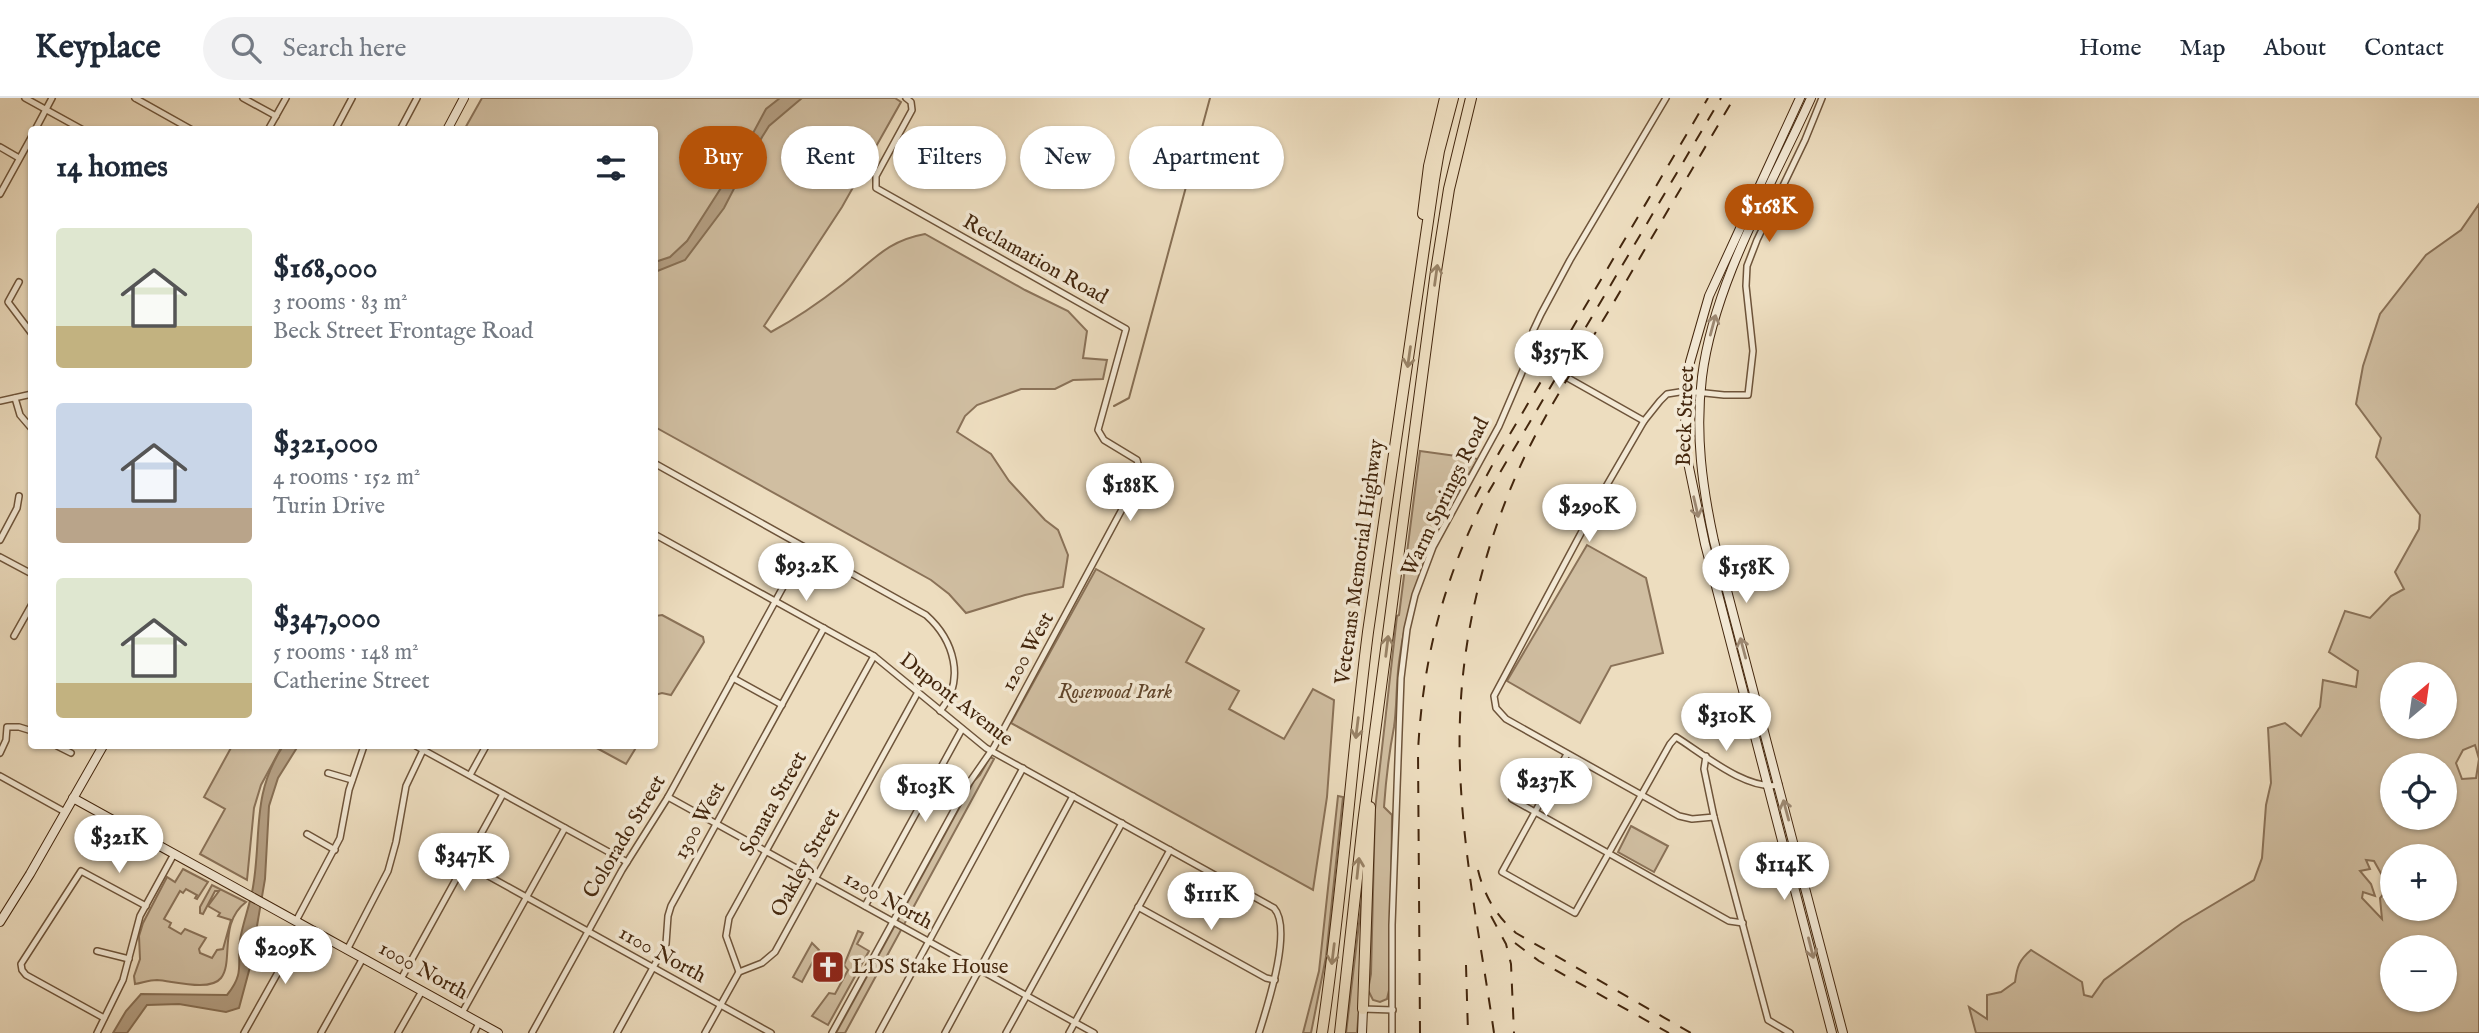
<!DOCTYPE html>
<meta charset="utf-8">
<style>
:root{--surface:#fff;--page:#f2f2f3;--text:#1f2937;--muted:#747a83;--line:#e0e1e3;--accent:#b45309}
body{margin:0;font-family:"IM FELL English",serif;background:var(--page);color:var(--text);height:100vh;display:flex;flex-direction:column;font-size:26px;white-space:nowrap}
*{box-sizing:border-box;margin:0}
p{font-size:23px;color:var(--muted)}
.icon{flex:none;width:38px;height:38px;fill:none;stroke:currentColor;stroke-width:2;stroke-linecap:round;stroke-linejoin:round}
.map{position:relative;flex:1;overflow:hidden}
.side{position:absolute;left:28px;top:28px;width:630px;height:623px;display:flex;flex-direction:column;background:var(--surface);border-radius:7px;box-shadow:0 2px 5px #0004}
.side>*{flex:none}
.banner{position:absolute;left:679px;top:28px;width:665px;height:63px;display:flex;gap:14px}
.needle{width:46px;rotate:29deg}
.tools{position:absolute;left:2380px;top:564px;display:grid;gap:14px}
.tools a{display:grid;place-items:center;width:77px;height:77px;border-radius:50%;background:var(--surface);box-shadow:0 2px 5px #0004;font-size:35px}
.price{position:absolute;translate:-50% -60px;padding:0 16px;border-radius:24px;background:#fff;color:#222;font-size:23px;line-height:46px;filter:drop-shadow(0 2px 4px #0008)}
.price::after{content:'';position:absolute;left:50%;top:42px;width:21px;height:16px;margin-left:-10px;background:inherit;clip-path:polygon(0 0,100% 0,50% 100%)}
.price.active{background:var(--accent);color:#fff}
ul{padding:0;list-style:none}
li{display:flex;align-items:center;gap:21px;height:175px;padding:0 28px}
li span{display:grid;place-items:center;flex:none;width:196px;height:140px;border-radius:7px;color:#555}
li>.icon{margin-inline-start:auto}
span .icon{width:84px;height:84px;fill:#fffc;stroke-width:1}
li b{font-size:30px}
h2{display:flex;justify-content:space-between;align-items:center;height:84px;padding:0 28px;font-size:30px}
.tag{padding:0 24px;border-radius:32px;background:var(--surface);box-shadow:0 2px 5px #0004;font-size:24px;line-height:63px}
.tag.active{background:var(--accent);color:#fff}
header{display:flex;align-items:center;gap:42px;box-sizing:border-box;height:98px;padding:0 35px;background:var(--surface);border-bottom:2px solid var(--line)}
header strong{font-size:33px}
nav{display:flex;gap:38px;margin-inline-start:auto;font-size:24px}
.search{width:490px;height:63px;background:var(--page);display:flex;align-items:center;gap:18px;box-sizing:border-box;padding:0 24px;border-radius:38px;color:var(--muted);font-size:26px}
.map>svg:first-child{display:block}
.green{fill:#d0bea1;stroke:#8a7258;stroke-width:2;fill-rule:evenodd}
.water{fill:#b49f83;stroke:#876f54;stroke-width:2}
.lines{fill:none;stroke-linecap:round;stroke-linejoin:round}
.stream{stroke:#876f54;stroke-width:2}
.street-casing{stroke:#6e543a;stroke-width:8}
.secondary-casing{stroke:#44270e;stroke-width:10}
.highway-casing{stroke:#44270e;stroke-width:12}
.street{stroke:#f3e9d5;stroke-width:5}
.secondary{stroke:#f3e9d5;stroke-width:8}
.highway{stroke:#edddbf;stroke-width:10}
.rail{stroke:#44270e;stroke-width:2;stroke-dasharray:12 12;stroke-linecap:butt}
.oneway{stroke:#988266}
.oneway2{stroke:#9c8872}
.labels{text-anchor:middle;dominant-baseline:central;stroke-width:7;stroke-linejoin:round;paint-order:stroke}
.street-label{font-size:21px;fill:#44270e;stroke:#f3e9d5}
.park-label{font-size:21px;font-style:italic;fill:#60452b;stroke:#f3e9d5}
.poi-label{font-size:21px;fill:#44270e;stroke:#f3e9d5;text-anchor:start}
</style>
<header>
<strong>Keyplace</strong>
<div class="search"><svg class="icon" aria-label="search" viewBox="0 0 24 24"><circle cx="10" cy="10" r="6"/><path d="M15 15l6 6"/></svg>Search here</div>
<nav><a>Home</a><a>Map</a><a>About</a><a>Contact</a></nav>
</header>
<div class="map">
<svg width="2479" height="935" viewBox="0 0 2479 935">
<rect width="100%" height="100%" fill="#edddbf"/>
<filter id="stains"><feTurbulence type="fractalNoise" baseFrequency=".00286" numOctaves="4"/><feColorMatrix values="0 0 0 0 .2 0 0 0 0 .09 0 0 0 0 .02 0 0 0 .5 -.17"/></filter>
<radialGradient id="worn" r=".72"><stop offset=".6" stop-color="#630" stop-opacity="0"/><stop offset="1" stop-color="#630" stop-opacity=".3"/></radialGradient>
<g class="green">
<path d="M482,0H895L901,4L842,109L764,228L771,234C797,220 820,204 843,186C873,163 886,143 925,136L1025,192L1068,213L1087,233L1083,260L1107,262L1103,281L1073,282L1055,291H1021L977,307L965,318L957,334L991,356L1009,383L1045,422L1058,432L1068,457L1063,489L1025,497L966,515L949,496L931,482L655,329L654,32H464Z"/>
<path d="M2479,106V935H1976L1969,909L1987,921V897L2001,894L2015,884C2017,869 2019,862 2031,852L2082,884L2084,897L2092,899L2104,882L2182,825L2254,782L2262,760L2266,707L2271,685L2268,630L2285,625L2301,638L2320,609L2323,582L2356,589L2358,573L2329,554L2345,513L2370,520L2391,498L2404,491L2395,474L2419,431L2420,417L2376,359L2381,340L2356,306L2363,268L2380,216L2426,157L2461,132ZM2392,576H2445V628H2392ZM2475,647L2479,661L2476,680L2462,681L2456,665L2463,652ZM2392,667H2445V719H2392ZM2392,758H2445V810H2392V791L2386,793L2380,800L2382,821L2362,800L2363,794L2375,798L2371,786L2360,773L2370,771L2366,762L2374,763L2383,779L2392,784ZM2392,849H2445V901H2392Z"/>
<path d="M1420,353L1478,361C1438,423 1408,491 1399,564C1396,586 1397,608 1394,629C1389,655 1386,681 1384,709L1392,717L1390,888L1387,901L1380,904L1373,902L1368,892L1371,876L1375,712L1397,518L1399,517Z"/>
<path d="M1587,447L1646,480L1663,555L1611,568L1580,625L1507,583Z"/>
<path d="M1096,471L1204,531L1186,564L1239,593L1229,611L1284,641L1313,591L1334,602L1327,699L1313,792L1011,625Z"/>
<path d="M662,517L703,539L704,544L671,597L662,595L655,597V518Z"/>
<path d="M232,648H282L261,687L254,710L247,782L200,756L225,711L204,699Z"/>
<path d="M593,648H637L626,666Z"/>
<path d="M990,659L994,661L845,935H836L974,683L980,677Z"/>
<path d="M1338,698L1343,699L1326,859L1311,935H1303L1319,873Z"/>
<path d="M1631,728L1668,748L1654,774L1618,754Z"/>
<path d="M183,771L208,784L197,801L195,800L197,797L186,791L183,795L180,793L164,821L171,825L169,829L181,836L185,831L206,840L199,851L200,855L212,860L217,852L223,851L231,822L218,818L220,815L208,808L219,793H215L203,816L200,815V809L212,787L246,804C218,825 234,864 221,880C210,894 173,883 157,882C149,882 142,885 135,886L134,878L140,861L139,838L143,825L167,779L175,784Z"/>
<path d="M1363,792V862L1357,935H1346Z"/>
<path d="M858,833L863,835L857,846L869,853L828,927L812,918L829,895L835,896L848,872L844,867Z"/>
<path d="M812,845L819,852L802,884L793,879Z"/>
</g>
<g class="water">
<path d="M780,0H802L769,28L754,52L724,110L685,162L655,174V164L670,159L687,143L737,65L766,11Z"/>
<path d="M283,648H298L278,680L269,708L265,781L250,869L239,910L226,914L179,906L147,907L127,935H113L126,913L141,896L227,897C245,875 237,866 240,842C243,824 250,807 253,789C262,737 251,697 283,648Z"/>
</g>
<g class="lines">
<path class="stream" d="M1114,308L1129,300L1210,0"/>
<defs>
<g id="street">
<path d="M25,0L83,32"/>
<path d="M135,0L192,32"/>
<path d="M243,0L276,18"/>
<path d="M35,32L52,0"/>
<path d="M268,32L286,0"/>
<path d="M335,32L352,0"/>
<path d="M400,32L417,0"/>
<path d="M0,49L19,60"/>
<path d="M0,96L32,38"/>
<path d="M19,184L8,204L32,236"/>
<path d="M1529,258L1644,323"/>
<path d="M15,300L20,317L32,331"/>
<path d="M0,303L32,296"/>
<path d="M654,365L926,517C954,542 966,582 940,613"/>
<path d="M654,436L874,558L986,650L1274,810C1293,831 1267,909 1259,935"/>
<path d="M0,442L17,410L19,398"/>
<path d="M0,459L32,476"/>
<path d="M14,538L32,506"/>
<path d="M733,580L782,607"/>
<path d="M57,648L71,655"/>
<path d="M416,648L627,764"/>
<path d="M0,655L6,642L7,629H19L32,633"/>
<path d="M1567,656L1502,774L1575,815L1670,646L1676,639C1703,656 1747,693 1779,687"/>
<path d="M1706,658L1704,671L1714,719L1768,922L1790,935"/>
<path d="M328,675L352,682"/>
<path d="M470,677L486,648"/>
<path d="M0,678L65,714"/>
<path d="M668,699L1094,935"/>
<path d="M1512,701L1729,823L1743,825"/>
<path d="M1714,719L1692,721L1679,718L1506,621L1496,610L1494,598L1604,392L1644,323L1660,303L1667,296L1686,293L1724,297H1748L1753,253L1746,188L1747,168L1757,142L1805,42L1822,0"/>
<path d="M307,736L335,752"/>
<path d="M465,765L771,935"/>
<path d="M865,808L962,631"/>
<path d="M1138,809L1266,880L1275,882"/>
<path d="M296,823L340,740L349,692L364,648"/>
<path d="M347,852L388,773L396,744L406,688L425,648"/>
<path d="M97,853L129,861"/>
<path d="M739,874L726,838L729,820L874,558"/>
<path d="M401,881L503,696"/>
<path d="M1363,911L1393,912"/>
<path d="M462,915L565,730"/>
<path d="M104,920L26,877L22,872L21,866L81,773L146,808"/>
<path d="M97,935L123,882L140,818L174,756"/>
<path d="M244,935L304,828"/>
<path d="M321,935L363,860"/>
<path d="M398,935L422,893"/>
<path d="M474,935L479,925"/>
<path d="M532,935L622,772L668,699L805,449"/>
<path d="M617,935L666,846L668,818L671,808L824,530"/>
<path d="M705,935L739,874L762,865L775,854L918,594"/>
<path d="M832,935L969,685L994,649L1141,376L1137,362L1104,342L1098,332L1126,231L876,90V78L912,12L911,4L906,0"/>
<path d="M879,935L1023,670"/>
<path d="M945,935L1073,698"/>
<path d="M1006,935L1122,725"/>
<path d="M1069,935L1170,752"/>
<path d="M1392,935V827L1401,580L1407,531L1415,497L1433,449L1499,328L1529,258L1533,233L1541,216L1570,162L1666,0"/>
</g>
<g id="secondary">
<path d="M1800,0L1709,198L1690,264L1685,307L1686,355L1705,446L1832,935"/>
<path d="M1811,0C1772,87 1714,184 1702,279C1695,335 1702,388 1714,443L1843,935"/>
<path d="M447,32L464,0"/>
<path d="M73,700L498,935"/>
<path d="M0,824L30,776L103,648"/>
<path d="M1362,935L1363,911"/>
</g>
<g id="highway">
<path d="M1423,116L1429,68L1445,0"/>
<path d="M1363,911L1370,709"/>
<path d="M1322,935C1342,802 1351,667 1368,534C1389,383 1413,233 1434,82L1439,53L1453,0"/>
<path d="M1340,935L1363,725L1436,173L1449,91L1471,0"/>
</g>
</defs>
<use href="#street" class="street-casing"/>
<use href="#secondary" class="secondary-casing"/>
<use href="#highway" class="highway-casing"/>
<use href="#street" class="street"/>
<use href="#secondary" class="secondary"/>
<use href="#highway" class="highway"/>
<g class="rail">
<path d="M1475,399L1500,353L1708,0"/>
<path d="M1478,772C1484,797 1496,818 1516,835L1691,935"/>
<path d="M1491,818L1506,846L1511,866L1514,935"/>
<path d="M1515,845L1539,863L1669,935"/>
<path d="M1466,867L1468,935"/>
<path d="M1420,935L1418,653C1423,560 1443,483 1485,400L1721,0"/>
<path d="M1494,935C1479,831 1456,726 1460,620C1463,531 1486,441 1524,360C1549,308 1581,259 1611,209C1652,139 1693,70 1734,0"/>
</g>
</g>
<defs><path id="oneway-shaft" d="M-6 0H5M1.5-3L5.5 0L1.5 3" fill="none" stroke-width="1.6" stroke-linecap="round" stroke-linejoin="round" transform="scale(1.75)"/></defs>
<g class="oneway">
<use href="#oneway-shaft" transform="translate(1436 177) rotate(-82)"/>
<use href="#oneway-shaft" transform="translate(1409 259) rotate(98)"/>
<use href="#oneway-shaft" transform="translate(1387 548) rotate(-83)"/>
<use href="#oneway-shaft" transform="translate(1357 630) rotate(97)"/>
<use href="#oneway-shaft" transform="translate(1358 770) rotate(-84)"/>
<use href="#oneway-shaft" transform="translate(1333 856) rotate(97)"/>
</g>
<g class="oneway2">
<use href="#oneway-shaft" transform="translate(1713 227) rotate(-75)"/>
<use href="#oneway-shaft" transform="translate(1696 409) rotate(77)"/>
<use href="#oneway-shaft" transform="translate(1743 550) rotate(-105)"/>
<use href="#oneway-shaft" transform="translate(1786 712) rotate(-105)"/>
<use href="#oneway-shaft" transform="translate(1811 850) rotate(76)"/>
</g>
<defs>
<symbol id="church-square" viewBox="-11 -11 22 22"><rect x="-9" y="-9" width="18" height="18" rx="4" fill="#8f2418" stroke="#f3e9d5"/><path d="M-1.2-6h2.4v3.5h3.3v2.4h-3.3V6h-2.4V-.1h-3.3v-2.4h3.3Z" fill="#fff"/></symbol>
</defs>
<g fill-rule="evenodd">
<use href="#church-square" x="809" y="850" width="38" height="38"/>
</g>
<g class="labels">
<g class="street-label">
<text transform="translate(1035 162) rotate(29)">Reclamation Road</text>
<text transform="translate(1686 318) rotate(-88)">Beck Street</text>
<text transform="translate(1446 399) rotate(-64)">Warm Springs Road</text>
<text transform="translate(1360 464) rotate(-82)">Veterans Memorial Highway</text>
<text transform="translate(1028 554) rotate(-61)">1200 West</text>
<text transform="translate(956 602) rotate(38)">Dupont Avenue</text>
<text transform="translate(774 706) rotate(-61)">Sonata Street</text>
<text transform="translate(700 723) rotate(-61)">1300 West</text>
<text transform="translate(625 739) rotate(-59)">Colorado Street</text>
<text transform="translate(806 765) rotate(-61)">Oakley Street</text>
<text transform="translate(888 803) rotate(29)">1200 North</text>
<text transform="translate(662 857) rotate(29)">1100 North</text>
<text transform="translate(423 873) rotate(29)">1000 North</text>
</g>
<g class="park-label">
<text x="1115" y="594">Rosewood Park</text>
</g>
<g class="poi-label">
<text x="852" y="869">LDS Stake House</text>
</g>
</g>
<rect width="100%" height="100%" filter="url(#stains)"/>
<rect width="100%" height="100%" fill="url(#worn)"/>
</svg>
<div class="tools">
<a><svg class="needle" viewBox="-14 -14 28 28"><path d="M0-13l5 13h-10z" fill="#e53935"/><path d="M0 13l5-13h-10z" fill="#747a83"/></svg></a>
<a><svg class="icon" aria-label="locate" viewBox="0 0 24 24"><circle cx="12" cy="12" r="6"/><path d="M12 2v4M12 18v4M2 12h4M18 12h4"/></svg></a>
<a>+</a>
<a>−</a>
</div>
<b class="price active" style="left:1769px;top:146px">$168K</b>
<b class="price" style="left:1559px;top:292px">$357K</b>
<b class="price" style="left:1130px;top:425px">$188K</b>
<b class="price" style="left:1589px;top:446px">$290K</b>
<b class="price" style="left:806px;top:505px">$93.2K</b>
<b class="price" style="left:1746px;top:507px">$158K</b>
<b class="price" style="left:1726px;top:655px">$310K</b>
<b class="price" style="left:1546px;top:720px">$237K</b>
<b class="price" style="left:925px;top:726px">$103K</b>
<b class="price" style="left:119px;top:777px">$321K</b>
<b class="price" style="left:464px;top:795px">$347K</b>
<b class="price" style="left:1784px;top:804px">$114K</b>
<b class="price" style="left:1211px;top:834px">$111K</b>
<b class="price" style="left:285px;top:888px">$209K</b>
<div class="banner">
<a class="tag active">Buy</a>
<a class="tag">Rent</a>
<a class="tag">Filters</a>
<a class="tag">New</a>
<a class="tag">Apartment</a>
</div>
<section class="side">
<h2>14 homes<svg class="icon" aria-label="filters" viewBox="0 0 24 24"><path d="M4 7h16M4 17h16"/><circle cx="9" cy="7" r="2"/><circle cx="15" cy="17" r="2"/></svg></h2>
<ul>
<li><span style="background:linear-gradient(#dfe7d0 70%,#c2b280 0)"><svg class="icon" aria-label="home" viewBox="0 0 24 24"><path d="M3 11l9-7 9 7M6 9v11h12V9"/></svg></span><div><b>$168,000</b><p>3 rooms · 83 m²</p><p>Beck Street Frontage Road</p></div></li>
<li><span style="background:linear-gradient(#c9d6e8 75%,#b9a48a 0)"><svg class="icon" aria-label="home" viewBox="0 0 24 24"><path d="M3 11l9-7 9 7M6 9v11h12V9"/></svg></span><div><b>$321,000</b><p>4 rooms · 152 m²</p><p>Turin Drive</p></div></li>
<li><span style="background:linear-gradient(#dfe7d0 75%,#c2b280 0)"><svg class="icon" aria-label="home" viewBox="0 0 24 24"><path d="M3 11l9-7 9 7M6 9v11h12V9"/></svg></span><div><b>$347,000</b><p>5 rooms · 148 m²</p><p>Catherine Street</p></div></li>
</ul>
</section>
</div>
